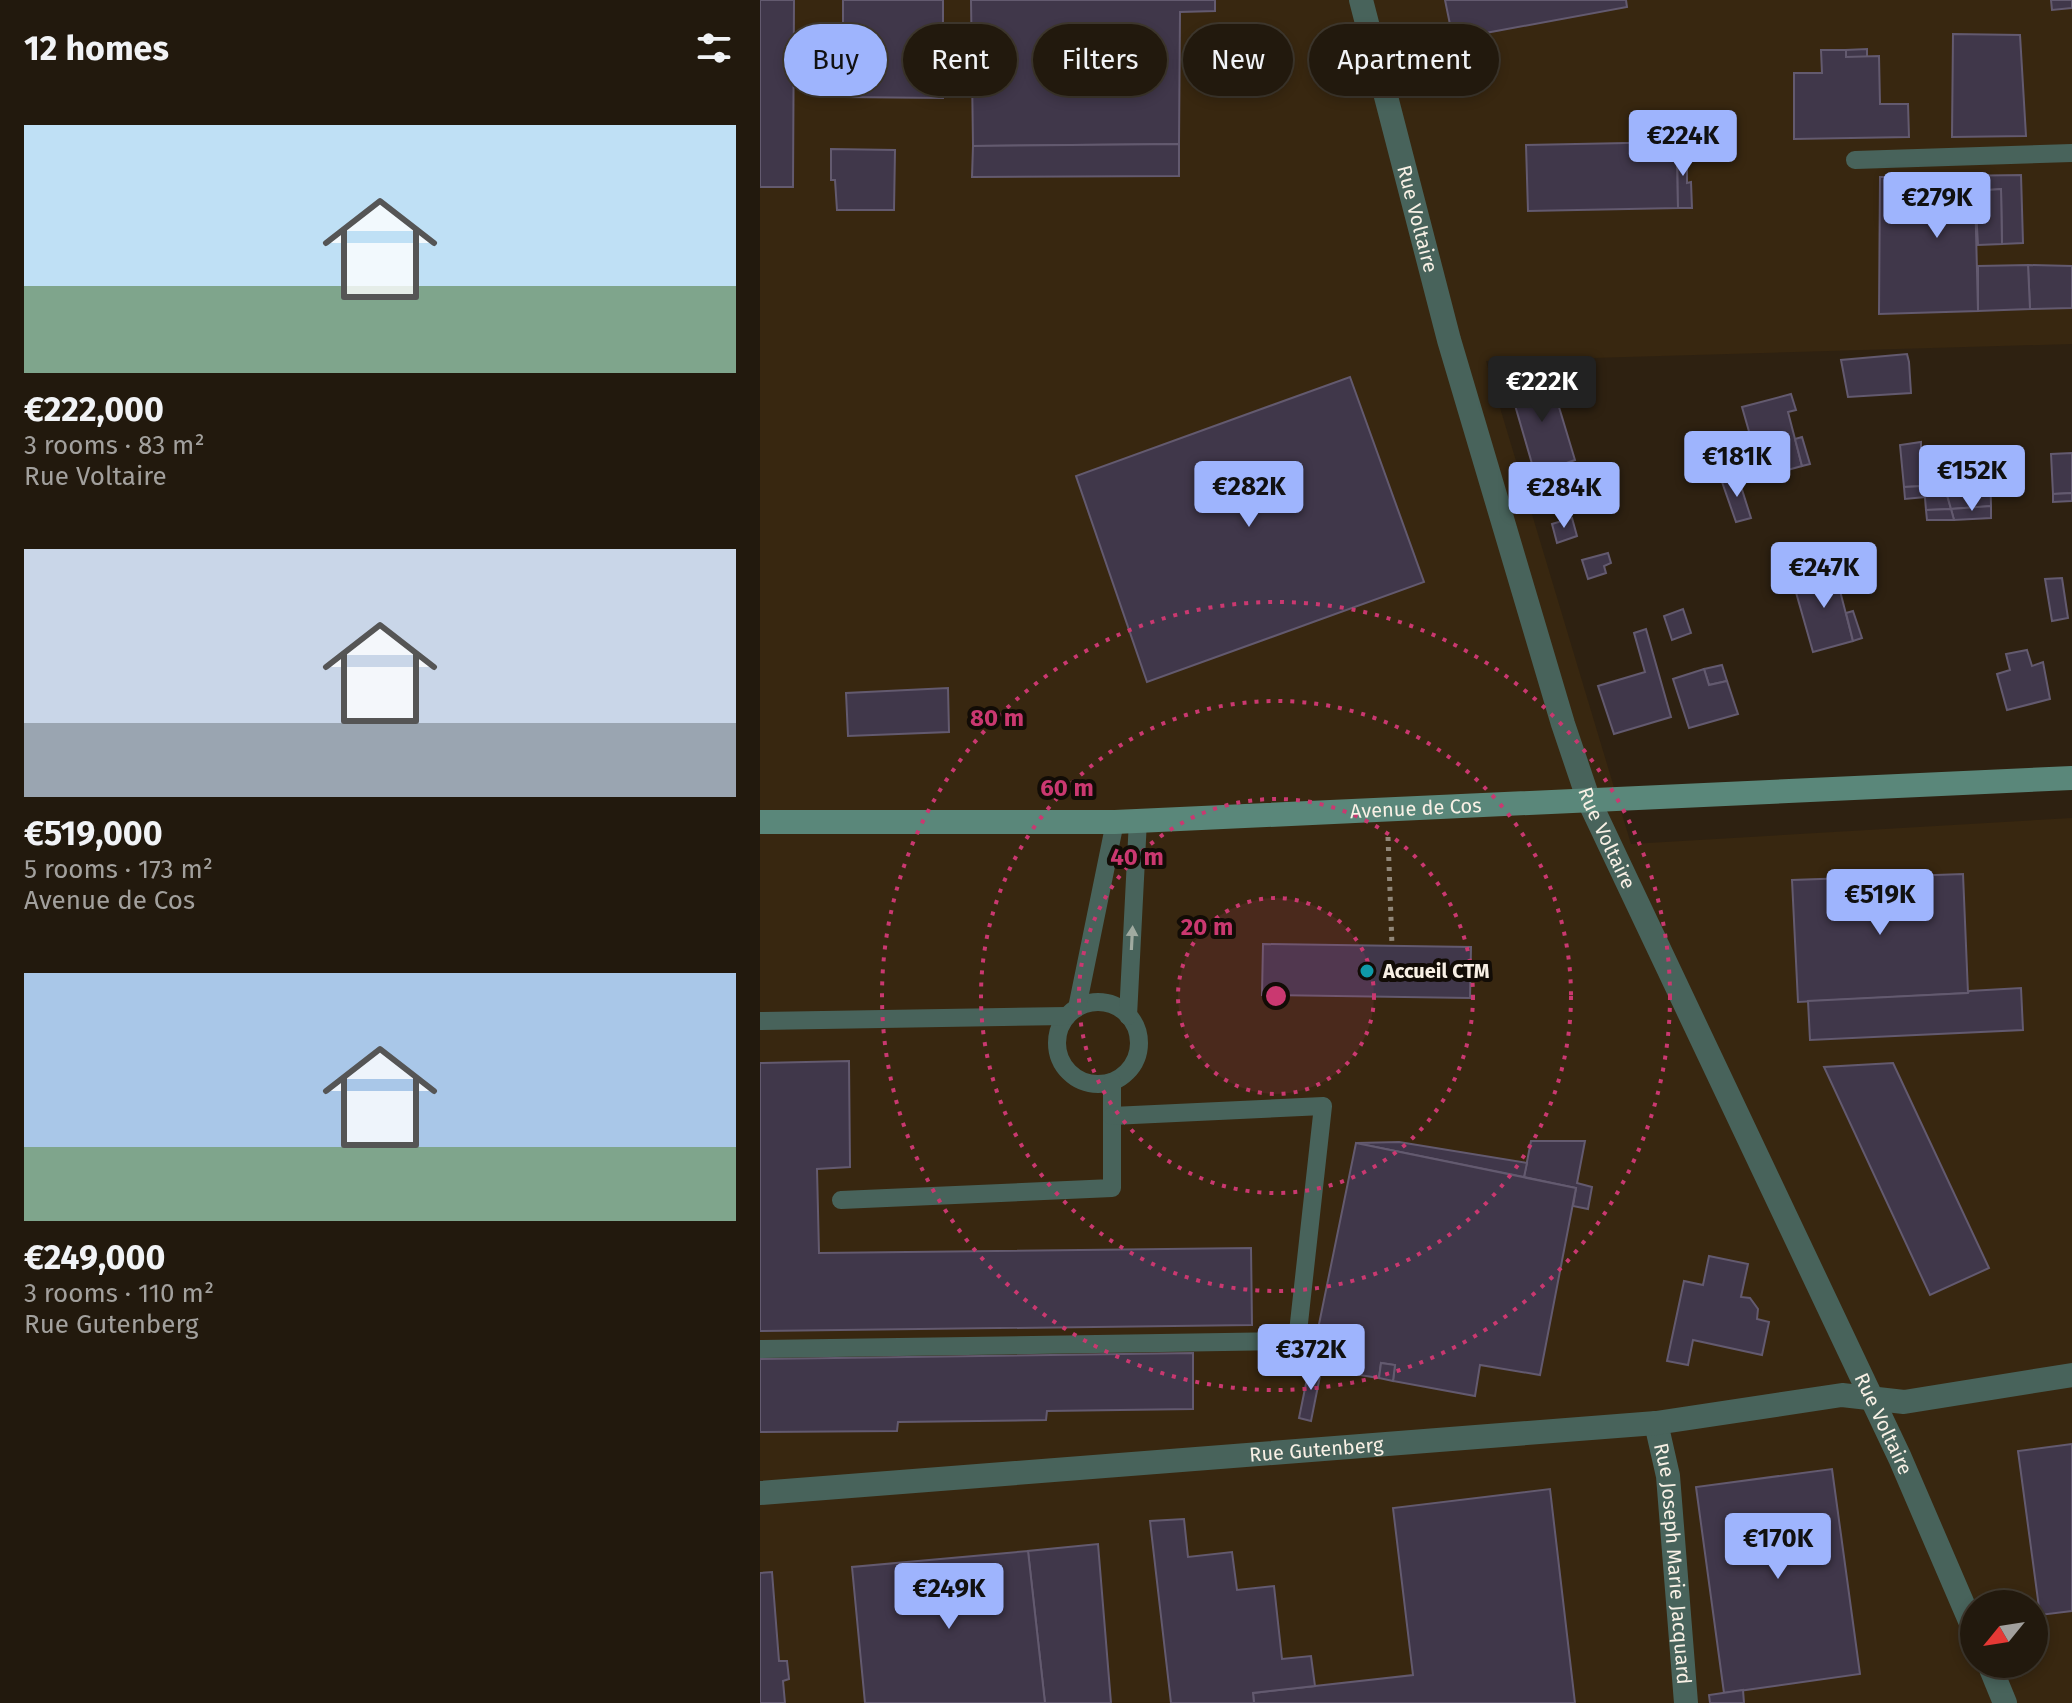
<!DOCTYPE html>
<meta charset="utf-8">
<style>
:root{--surface:#22190d;--page:#2e261b;--text:#f1f3f6;--muted:#a2a09d;--line:#3f382e;--accent:#9eb4fd}
body{margin:0;font-family:"Fira Sans",sans-serif;background:var(--page);color:var(--text);height:100vh;display:flex;flex-direction:column;font-size:30px;white-space:nowrap}
*{box-sizing:border-box;margin:0}
p{font-size:26px;color:var(--muted)}
.icon{flex:none;width:44px;height:44px;fill:none;stroke:currentColor;stroke-width:2;stroke-linecap:round;stroke-linejoin:round}
.map{position:relative;flex:1;overflow:hidden}
.drawer{display:flex;flex-direction:column;background:var(--surface);width:760px}
.drawer>*{flex:none}
.guide{position:absolute;left:24px;top:24px;width:760px;height:72px;display:flex;gap:16px}
.needle{width:52px;rotate:240deg}
.controls{position:absolute;left:1200px;top:1590px;display:grid;gap:16px}
.controls a{display:grid;place-items:center;width:88px;height:88px;border-radius:50%;background:var(--surface);box-shadow:0 4px 12px #0003,0 0 0 2px var(--line);font-size:40px}
.price{position:absolute;translate:-50% -68px;padding:0 18px;border-radius:8px;background:var(--accent);color:#111;font-size:26px;line-height:52px;filter:drop-shadow(0 2px 4px #0008)}
.price::after{content:'';position:absolute;left:50%;top:48px;width:24px;height:18px;margin-left:-12px;background:inherit;clip-path:polygon(0 0,100% 0,50% 100%)}
.price.current{background:#222;color:#fff}
ul{padding:0;list-style:none}
li{display:grid;align-content:center;gap:16px;height:424px;padding:0 24px}
li span{display:grid;place-items:center;height:248px;border-radius:0px;color:#555}
li>.icon{margin-inline-start:auto}
span .icon{width:144px;height:144px;fill:#fffc;stroke-width:1}
li b{font-size:34px}
h2{display:flex;justify-content:space-between;align-items:center;height:96px;padding:0 24px;font-size:34px}
.tag{padding:0 28px;border-radius:36px;background:var(--surface);box-shadow:0 4px 12px #0003,0 0 0 2px var(--line);font-size:28px;line-height:72px}
.tag.current{background:var(--accent);color:#111}
main{display:flex;flex:1;min-height:0}
.map>svg:first-child{display:block}
.built{fill:#382710;fill-rule:evenodd}
.building{fill:#40374a;stroke:#635a6f;stroke-width:2}
.lines{fill:none;stroke-linecap:round;stroke-linejoin:round}
.path{stroke:#918779;stroke-width:5;stroke-dasharray:4 6;stroke-linecap:butt}
.lane{stroke:#48635b;stroke-width:18}
.street{stroke:#48635b;stroke-width:24}
.secondary{stroke:#5a877a;stroke-width:24}
.oneway{fill:#a0aaa0}
.ring{fill:none;stroke:#ca3870;stroke-width:4;stroke-dasharray:4 8}
.culture-dot{fill:#0f9aa8;stroke:#120c06;stroke-width:3}
.labels{text-anchor:middle;dominant-baseline:central;stroke-width:8;stroke-linejoin:round;paint-order:stroke}
.street-label{font-size:20px;fill:#f8f0e5;stroke:#120c06}
.poi-label{font-size:20px;font-weight:bold;fill:#f8f0e5;stroke:#120c06;text-anchor:start}
.centre{fill:#ca3870;stroke:#120c06;stroke-width:4}
.ring-label{font-size:24px;text-anchor:middle;font-weight:bold;fill:#ca3870;stroke:#120c06;stroke-width:8;stroke-linejoin:round;paint-order:stroke}
</style>
<main>
<section class="drawer">
<h2>12 homes<svg class="icon" aria-label="filters" viewBox="0 0 24 24"><path d="M4 7h16M4 17h16"/><circle cx="9" cy="7" r="2"/><circle cx="15" cy="17" r="2"/></svg></h2>
<ul>
<li><span style="background:linear-gradient(#bfe0f5 65%,#7fa58c 0)"><svg class="icon" aria-label="home" viewBox="0 0 24 24"><path d="M3 11l9-7 9 7M6 9v11h12V9"/></svg></span><div><b>€222,000</b><p>3 rooms · 83 m²</p><p>Rue Voltaire</p></div></li>
<li><span style="background:linear-gradient(#c9d6e8 70%,#9aa5b1 0)"><svg class="icon" aria-label="home" viewBox="0 0 24 24"><path d="M3 11l9-7 9 7M6 9v11h12V9"/></svg></span><div><b>€519,000</b><p>5 rooms · 173 m²</p><p>Avenue de Cos</p></div></li>
<li><span style="background:linear-gradient(#a9c7e8 70%,#7fa58c 0)"><svg class="icon" aria-label="home" viewBox="0 0 24 24"><path d="M3 11l9-7 9 7M6 9v11h12V9"/></svg></span><div><b>€249,000</b><p>3 rooms · 110 m²</p><p>Rue Gutenberg</p></div></li>
</ul>
</section>
<div class="map">
<svg width="1312" height="1703" viewBox="0 0 1312 1703">
<rect width="100%" height="100%" fill="#2e2111"/>
<path class="built" d="M0,0H1312V344L726,361L871,844L1312,818V1703H0ZM1214,1604H1274V1664H1214Z"/>
<g class="building">
<path d="M0,0H34L33,187H0Z"/>
<path d="M83,0H183V98L83,97Z"/>
<path d="M211,0H455V11L420,12L419,144L213,146Z"/>
<path d="M685,0H866L867,7L693,39Z"/>
<path d="M1291,0H1312V8L1292,10Z"/>
<path d="M1193,34L1260,35L1266,136L1192,137Z"/>
<path d="M1107,49V57H1086V50Z"/>
<path d="M1061,50H1086V57L1119,56L1120,104H1148L1149,137L1034,139V73H1062Z"/>
<path d="M917,142L918,208L768,211L766,145Z"/>
<path d="M917,142H927V183L931,182L932,208H918Z"/>
<path d="M419,144V176L212,177L213,146Z"/>
<path d="M71,149L135,150L134,210H77L75,180H71Z"/>
<path d="M1261,175L1263,243L1242,244L1241,189L1215,191L1218,311L1119,314L1120,177Z"/>
<path d="M1241,189L1242,244L1218,245L1215,191Z"/>
<path d="M1268,265L1312,266V308L1270,309Z"/>
<path d="M1268,265L1270,309L1218,311V266Z"/>
<path d="M1147,354L1149,362L1151,393L1088,397L1081,360Z"/>
<path d="M789,374L815,460L775,474L750,388Z"/>
<path d="M590,377L664,582L387,682L316,476Z"/>
<path d="M1031,394L1036,410L1028,412L1042,466L1002,477L982,407Z"/>
<path d="M1042,437L1050,464L1042,466L1035,439Z"/>
<path d="M1161,442V450H1174L1191,509L1166,510L1164,486L1144,487L1140,445Z"/>
<path d="M1230,446V462L1179,466L1174,450Z"/>
<path d="M1312,453V493L1293,494L1291,454Z"/>
<path d="M1230,462L1231,506L1191,509L1179,466Z"/>
<path d="M978,477L991,518L976,522L962,482Z"/>
<path d="M1164,486L1165,497L1145,499L1144,487Z"/>
<path d="M1312,493V501L1293,502V494Z"/>
<path d="M1231,506V518L1194,520L1191,509Z"/>
<path d="M1191,509L1194,520H1167L1166,510Z"/>
<path d="M812,518L817,536L797,543L792,524Z"/>
<path d="M848,553L851,563L844,566L846,573L828,579L822,560Z"/>
<path d="M1082,568L1086,585L1079,587L1093,641L1053,652L1033,582Z"/>
<path d="M1302,578L1308,618L1292,621L1285,579Z"/>
<path d="M923,609L931,633L912,640L904,616Z"/>
<path d="M1093,611L1102,638L1093,641L1086,613Z"/>
<path d="M886,629L911,717L854,734L838,686L885,672L874,633Z"/>
<path d="M1267,650L1272,666L1283,662L1290,699L1247,710L1237,674L1250,670L1246,654Z"/>
<path d="M962,665L967,681L949,685L944,669Z"/>
<path d="M944,669L949,685L967,681L978,714L929,728L913,679Z"/>
<path d="M188,688L189,732L88,736L86,693Z"/>
<path d="M1203,874L1208,993L1038,1002L1032,880Z"/>
<path d="M503,944L711,947L710,998L502,995Z"/>
<path d="M1261,988L1263,1030L1050,1040L1048,1001L1208,993L1209,991Z"/>
<path d="M89,1061L90,1167L57,1169L59,1253L491,1248L492,1325L0,1331V1063Z"/>
<path d="M1133,1063L1229,1268L1170,1295L1064,1067Z"/>
<path d="M771,1141H825L817,1183L832,1187L828,1209L813,1206L816,1188L764,1177Z"/>
<path d="M639,1142L767,1163L764,1177L596,1143Z"/>
<path d="M596,1143L816,1188L780,1375L720,1365L715,1396L633,1381L635,1365L621,1363L619,1378L593,1374L598,1342L557,1334Z"/>
<path d="M949,1256L988,1264L981,1297L990,1298L998,1309L997,1319L1009,1322L1002,1355L933,1340L928,1365L907,1361L924,1281L943,1285Z"/>
<path d="M433,1353V1409L287,1411L286,1420L138,1422L137,1431L0,1432V1359Z"/>
<path d="M621,1363L635,1365L633,1381L619,1378Z"/>
<path d="M550,1364L562,1366L551,1421L539,1418Z"/>
<path d="M1312,1444V1611L1280,1615L1258,1451Z"/>
<path d="M1072,1469L1100,1674L964,1693L936,1487Z"/>
<path d="M790,1489L815,1703H494L493,1693L653,1675L633,1508Z"/>
<path d="M424,1519L428,1557L472,1552L477,1590L514,1586L522,1659L551,1656L555,1686L493,1693L494,1703H411L390,1521Z"/>
<path d="M338,1544L351,1703H285L268,1551Z"/>
<path d="M268,1551L285,1703H105L92,1567Z"/>
<path d="M12,1572L19,1661H27L29,1679L23,1681L25,1703H0V1573Z"/>
<path d="M983,1690L984,1703H950L949,1695Z"/>
</g>
<g class="lines">
<path class="path" d="M628,837L632,946"/>
<g class="lane">
<path d="M1095,160L1312,153"/>
<circle cx="338" cy="1043" r="41"/>
<path d="M317,1008L355,822"/>
<path d="M368,1016L378,820"/>
<path d="M0,1021L307,1016"/>
<path d="M81,1200L352,1188V1082"/>
<path d="M0,1349L537,1341L563,1106L352,1116"/>
</g>
<g class="street">
<path id="s1" d="M601,0L689,340L803,724L829,801L1140,1458L1214,1630"/>
<path id="s2" d="M896,1423L908,1476L926,1703"/>
<path id="s3" d="M0,1493L896,1423L1082,1395L1144,1402L1312,1375"/>
<path d="M1229,1664L1245,1703"/>
</g>
<path class="secondary" id="s4" d="M0,822H355L1312,778"/>
</g>
<defs><path id="oneway-solid" d="M-6-.8H1V-3.2L6.5 0L1 3.2V.8H-6Z" transform="scale(2)"/></defs>
<use class="oneway" href="#oneway-solid" transform="translate(372 938) rotate(-87)"/>
<circle cx="516" cy="996" r="98" fill="#ca3870" fill-opacity=".12"/>
<g class="ring">
<circle cx="516" cy="996" r="98"/>
<circle cx="516" cy="996" r="197"/>
<circle cx="516" cy="996" r="295"/>
<circle cx="516" cy="996" r="394"/>
</g>
<circle class="culture-dot" cx="607" cy="971" r="8"/>
<g class="labels">
<g class="street-label">
<text stroke="none"><textPath href="#s1" startOffset="226">Rue Voltaire</textPath></text>
<text stroke="none"><textPath href="#s4" startOffset="656">Avenue de Cos</textPath></text>
<text stroke="none"><textPath href="#s1" startOffset="874">Rue Voltaire</textPath></text>
<text stroke="none"><textPath href="#s1" startOffset="1522">Rue Voltaire</textPath></text>
<text stroke="none"><textPath href="#s3" startOffset="558">Rue Gutenberg</textPath></text>
<text stroke="none"><textPath href="#s2" startOffset="142">Rue Joseph Marie Jacquard</textPath></text>
</g>
<g class="poi-label">
<text x="623" y="971">Accueil CTM</text>
</g>
</g>
<circle cx="516" cy="996" r="12" class="centre"/>
<g class="ring-label">
<text x="237" y="726">80 m</text>
<text x="307" y="796">60 m</text>
<text x="377" y="865">40 m</text>
<text x="447" y="935">20 m</text>
</g>
</svg>
<div class="controls">
<a><svg class="needle" viewBox="-14 -14 28 28"><path d="M0-13l5 13h-10z" fill="#e53935"/><path d="M0 13l5-13h-10z" fill="#a2a09d"/></svg></a>
</div>
<b class="price" style="left:923px;top:178px">€224K</b>
<b class="price" style="left:1177px;top:240px">€279K</b>
<b class="price current" style="left:782px;top:424px">€222K</b>
<b class="price" style="left:977px;top:499px">€181K</b>
<b class="price" style="left:1212px;top:513px">€152K</b>
<b class="price" style="left:489px;top:529px">€282K</b>
<b class="price" style="left:804px;top:530px">€284K</b>
<b class="price" style="left:1064px;top:610px">€247K</b>
<b class="price" style="left:1120px;top:937px">€519K</b>
<b class="price" style="left:551px;top:1392px">€372K</b>
<b class="price" style="left:1018px;top:1581px">€170K</b>
<b class="price" style="left:189px;top:1631px">€249K</b>
<div class="guide">
<a class="tag current">Buy</a>
<a class="tag">Rent</a>
<a class="tag">Filters</a>
<a class="tag">New</a>
<a class="tag">Apartment</a>
</div>
</div>
</main>
